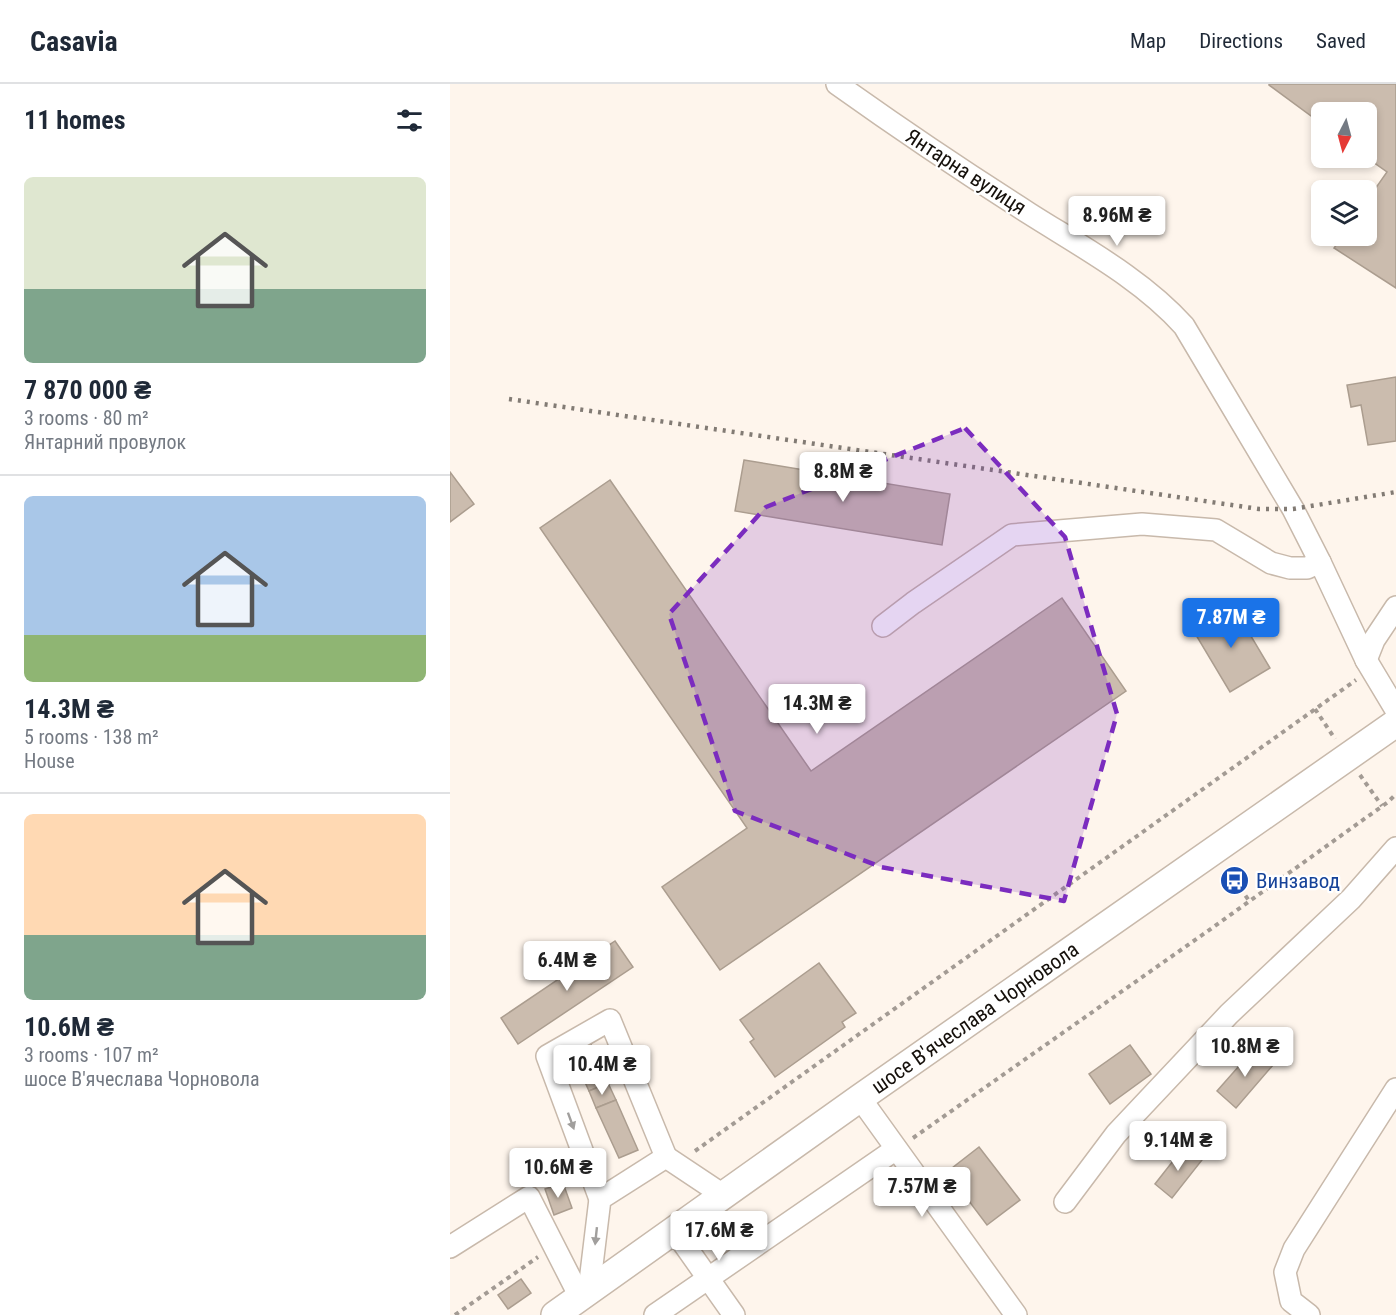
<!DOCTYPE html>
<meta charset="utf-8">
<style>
:root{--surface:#fff;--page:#f6f6f7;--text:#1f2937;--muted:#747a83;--line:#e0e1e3;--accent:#1a73e8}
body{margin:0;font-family:"Roboto Condensed",sans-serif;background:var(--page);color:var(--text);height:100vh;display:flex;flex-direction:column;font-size:22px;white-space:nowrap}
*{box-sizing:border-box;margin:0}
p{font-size:20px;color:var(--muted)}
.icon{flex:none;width:33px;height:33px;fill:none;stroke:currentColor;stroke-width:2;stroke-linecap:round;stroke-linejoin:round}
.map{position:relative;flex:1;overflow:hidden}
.sheet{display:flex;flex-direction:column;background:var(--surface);width:450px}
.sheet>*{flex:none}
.needle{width:39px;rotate:186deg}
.buttons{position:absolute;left:861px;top:18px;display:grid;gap:12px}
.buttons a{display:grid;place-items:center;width:66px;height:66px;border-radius:9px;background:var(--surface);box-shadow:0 3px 9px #0003;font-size:30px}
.price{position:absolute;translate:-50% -51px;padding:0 14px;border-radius:6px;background:#fff;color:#222;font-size:20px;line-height:39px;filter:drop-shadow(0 2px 3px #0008)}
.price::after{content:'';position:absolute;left:50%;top:36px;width:18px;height:14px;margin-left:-9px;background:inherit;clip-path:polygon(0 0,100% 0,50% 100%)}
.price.on{background:var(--accent);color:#fff}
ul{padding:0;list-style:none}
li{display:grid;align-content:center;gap:12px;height:318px;padding:0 24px}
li+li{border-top:2px solid var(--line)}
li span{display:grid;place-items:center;height:186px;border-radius:9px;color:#555}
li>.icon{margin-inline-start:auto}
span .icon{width:108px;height:108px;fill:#fffc;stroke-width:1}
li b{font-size:26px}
h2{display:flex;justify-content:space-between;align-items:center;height:72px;padding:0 24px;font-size:26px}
header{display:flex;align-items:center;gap:36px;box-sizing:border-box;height:84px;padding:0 30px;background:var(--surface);border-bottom:2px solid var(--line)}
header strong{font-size:28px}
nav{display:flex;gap:33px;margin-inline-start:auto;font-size:21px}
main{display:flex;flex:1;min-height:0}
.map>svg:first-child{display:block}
.building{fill:#cbbcae;stroke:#ab9d8f;stroke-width:1.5}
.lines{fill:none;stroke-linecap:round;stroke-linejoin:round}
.minor-casing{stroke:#c8b9ab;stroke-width:24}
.major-casing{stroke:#c8b9ab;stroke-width:30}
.path{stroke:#a39b94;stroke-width:4;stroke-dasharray:4.5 4.5;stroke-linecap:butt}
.minor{stroke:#fff;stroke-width:21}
.major{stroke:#fff;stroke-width:27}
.rail{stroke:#827b74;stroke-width:4.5;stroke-dasharray:3 6;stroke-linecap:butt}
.oneway{fill:#a19f9d}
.marked{fill:#7b2cbf;fill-opacity:0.2;stroke:#7b2cbf;stroke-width:4.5;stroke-dasharray:12 8;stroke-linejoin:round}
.labels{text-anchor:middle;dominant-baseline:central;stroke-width:4.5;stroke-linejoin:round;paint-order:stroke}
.street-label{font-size:21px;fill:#15100b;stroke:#fff}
.transit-label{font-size:21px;fill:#164399;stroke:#fff;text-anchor:start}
</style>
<header>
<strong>Casavia</strong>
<nav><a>Map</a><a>Directions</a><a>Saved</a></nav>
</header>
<main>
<section class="sheet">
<h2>11 homes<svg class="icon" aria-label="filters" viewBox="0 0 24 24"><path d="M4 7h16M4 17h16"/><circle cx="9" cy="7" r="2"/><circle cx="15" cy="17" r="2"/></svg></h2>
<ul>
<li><span style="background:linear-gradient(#dfe7d0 60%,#7fa58c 0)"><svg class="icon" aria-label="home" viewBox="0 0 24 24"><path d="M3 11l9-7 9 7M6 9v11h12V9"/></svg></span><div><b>7 870 000 ₴</b><p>3 rooms · 80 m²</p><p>Янтарний провулок</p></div></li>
<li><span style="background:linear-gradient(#a9c7e8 75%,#8fb573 0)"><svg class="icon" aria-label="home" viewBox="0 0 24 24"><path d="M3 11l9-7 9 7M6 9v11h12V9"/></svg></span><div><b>14.3M ₴</b><p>5 rooms · 138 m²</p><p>House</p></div></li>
<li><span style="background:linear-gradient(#ffd9b3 65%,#7fa58c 0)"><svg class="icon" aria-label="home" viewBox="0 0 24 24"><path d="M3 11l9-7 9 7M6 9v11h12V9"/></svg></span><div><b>10.6M ₴</b><p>3 rooms · 107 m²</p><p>шосе В'ячеслава Чорновола</p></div></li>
</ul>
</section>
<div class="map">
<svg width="946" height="1231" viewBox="0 0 946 1231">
<rect width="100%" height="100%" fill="#fef5ec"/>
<g class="building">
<path d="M819,0H946V204L884,164L893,152H916V118L937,88L916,73V28H872V40L819,1Z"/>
<path d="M946,293V357L918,361L911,321L901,323L897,301Z"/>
<path d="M294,376L500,410L492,461L285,427Z"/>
<path d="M0,388L24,420L0,438Z"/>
<path d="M160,396L361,687L612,514L676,607L270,886L212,803L297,744L90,444Z"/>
<path d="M783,522L820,584L780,608L743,546Z"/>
<path d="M165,857L183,883L68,960L51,934Z"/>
<path d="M369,879L406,929L392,938L395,943L325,993L300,958L304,955L290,936Z"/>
<path d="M140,958L158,999L139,1007L121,967Z"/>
<path d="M680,961L701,990L660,1020L639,990Z"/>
<path d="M804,965L823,981L786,1024L767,1007Z"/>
<path d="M158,999L166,1016L146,1024L139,1007Z"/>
<path d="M166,1016L188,1066L169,1074L146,1024Z"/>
<path d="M529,1063L570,1116L537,1141L497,1088Z"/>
<path d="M734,1063L752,1076L722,1114L705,1100Z"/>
<path d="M113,1099L122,1124L104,1131L95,1105Z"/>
<path d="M71,1195L81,1209L58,1225L48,1211Z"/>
</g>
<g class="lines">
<defs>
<g id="minor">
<path d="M387,0C450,45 514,88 580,130C632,163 692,195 734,242L843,425L870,478L916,576L946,626"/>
<path d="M433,542L463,519L562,451L692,440L766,446L821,479L840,484H857L870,478"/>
<path d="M916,576L924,556L946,523"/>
<path d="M410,1014L566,1231"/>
<path d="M150,1115L97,972L160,936L216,1073"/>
<path d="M615,1118L666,1050L779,930L901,815L946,764"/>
<path d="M224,1146L284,1231"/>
<path d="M0,1163L79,1113L130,1213"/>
<path d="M139,1206L150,1115L216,1073L273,1111"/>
<path d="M205,1231L446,1065"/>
<path d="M859,1231L841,1217L835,1188L844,1165L946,1005"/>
</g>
<path id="major" d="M105,1231L410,1014L946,639"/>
</defs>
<use href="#minor" class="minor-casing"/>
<use href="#major" class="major-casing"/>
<g class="path">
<path d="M865,625L885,655"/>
<path d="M910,691L932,722"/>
<path d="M785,797L800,818"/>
<path d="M463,1054L755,849L938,718L946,710"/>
<path d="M245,1067L906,596"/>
<path d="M5,1231L88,1173"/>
</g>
<use href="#minor" class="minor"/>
<use href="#major" class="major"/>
<path class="rail" d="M59,315L809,425H843L946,408"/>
</g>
<defs><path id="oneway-solid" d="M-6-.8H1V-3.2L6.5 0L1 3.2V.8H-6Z" transform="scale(1.5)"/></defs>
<g class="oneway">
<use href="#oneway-solid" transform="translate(121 1037) rotate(70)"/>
<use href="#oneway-solid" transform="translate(146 1152) rotate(96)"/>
</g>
<path class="marked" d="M515,344L615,453L667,630L614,817L431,783L285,727L219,530L316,423Z"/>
<defs>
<symbol id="bus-disc" viewBox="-11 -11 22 22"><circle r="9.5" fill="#1a4fb4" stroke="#fff"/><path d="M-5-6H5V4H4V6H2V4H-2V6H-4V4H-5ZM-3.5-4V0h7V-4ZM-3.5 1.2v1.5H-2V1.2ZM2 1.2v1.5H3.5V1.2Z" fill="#fff"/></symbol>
</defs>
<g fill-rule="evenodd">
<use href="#bus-disc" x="768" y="780" width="33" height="33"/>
</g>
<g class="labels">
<g class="street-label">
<text transform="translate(516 88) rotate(33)">Янтарна вулиця</text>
<text transform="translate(525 934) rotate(-35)">шосе В'ячеслава Чорновола</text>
</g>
<g class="transit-label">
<text x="806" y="797">Винзавод</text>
</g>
</g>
</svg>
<div class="buttons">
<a><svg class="needle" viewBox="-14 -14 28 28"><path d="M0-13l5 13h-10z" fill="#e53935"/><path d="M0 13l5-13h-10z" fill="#747a83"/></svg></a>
<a><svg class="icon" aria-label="layers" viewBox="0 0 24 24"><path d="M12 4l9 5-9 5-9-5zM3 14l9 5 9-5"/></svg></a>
</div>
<b class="price" style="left:667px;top:163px">8.96M ₴</b>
<b class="price" style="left:393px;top:419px">8.8M ₴</b>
<b class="price on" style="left:781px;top:565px">7.87M ₴</b>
<b class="price" style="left:367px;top:651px">14.3M ₴</b>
<b class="price" style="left:117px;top:908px">6.4M ₴</b>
<b class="price" style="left:795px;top:994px">10.8M ₴</b>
<b class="price" style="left:152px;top:1012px">10.4M ₴</b>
<b class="price" style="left:728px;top:1088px">9.14M ₴</b>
<b class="price" style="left:108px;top:1115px">10.6M ₴</b>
<b class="price" style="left:472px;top:1134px">7.57M ₴</b>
<b class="price" style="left:269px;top:1178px">17.6M ₴</b>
</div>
</main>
